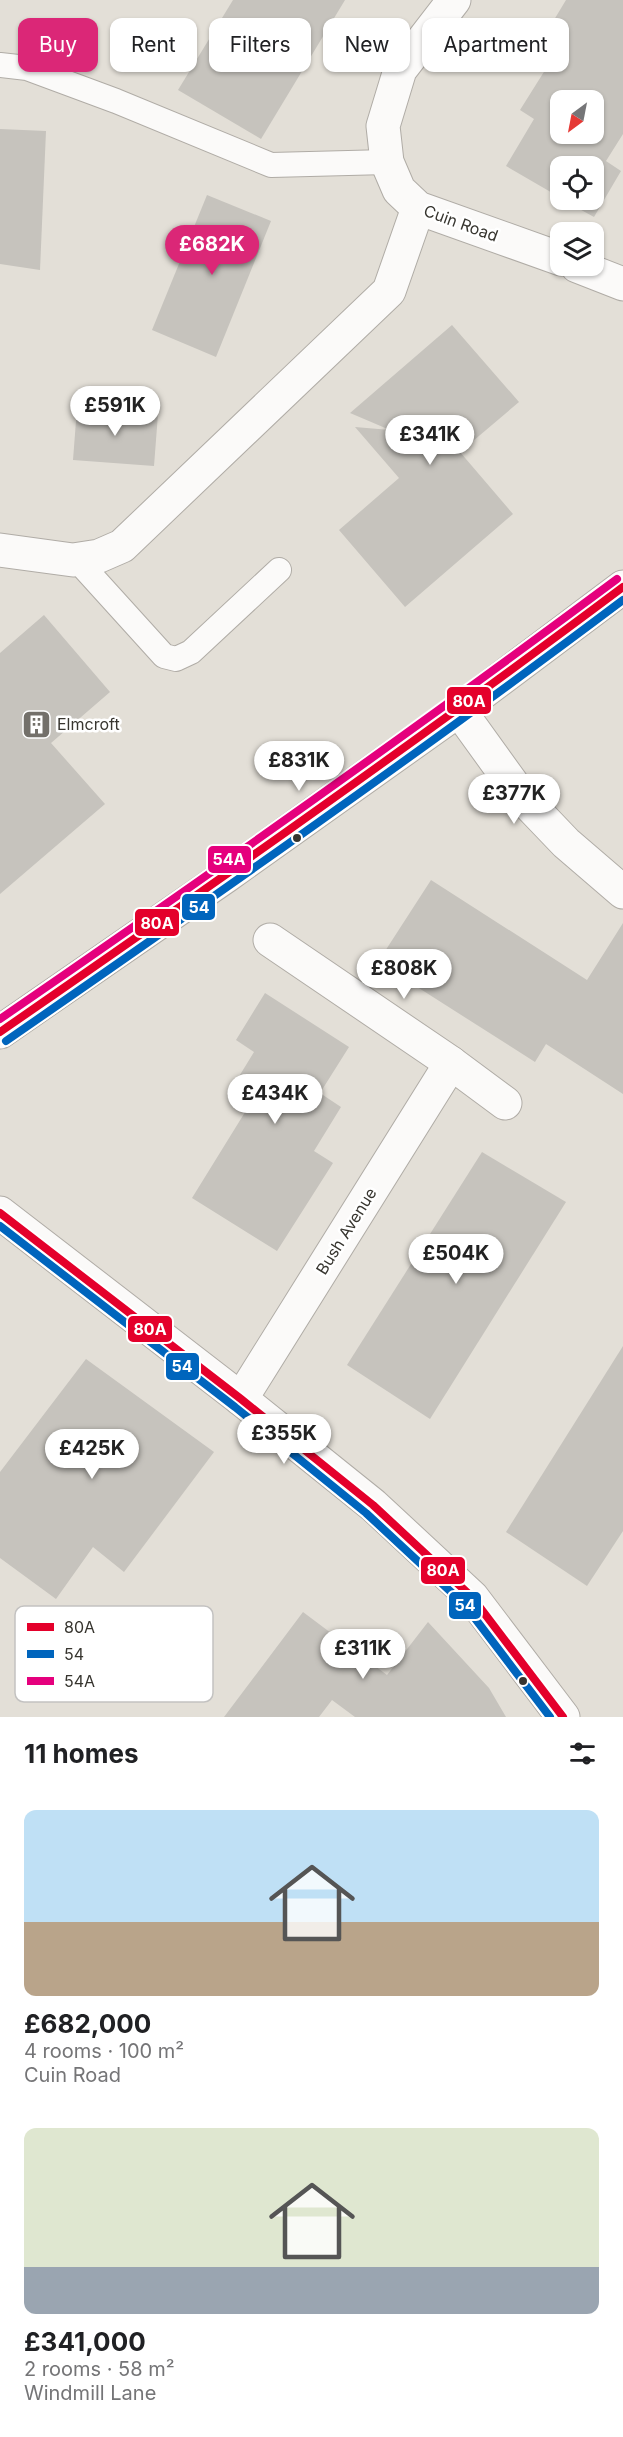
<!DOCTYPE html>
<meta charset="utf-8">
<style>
:root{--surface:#fff;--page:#f2f2f2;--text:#202124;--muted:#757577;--accent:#db2777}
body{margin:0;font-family:Inter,sans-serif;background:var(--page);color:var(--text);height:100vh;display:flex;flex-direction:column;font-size:22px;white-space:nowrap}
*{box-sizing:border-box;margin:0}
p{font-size:20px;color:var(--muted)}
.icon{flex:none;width:33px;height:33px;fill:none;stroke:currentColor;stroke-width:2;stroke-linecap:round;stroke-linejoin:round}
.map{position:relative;height:1717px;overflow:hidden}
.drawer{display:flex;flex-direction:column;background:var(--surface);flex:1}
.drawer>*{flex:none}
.hud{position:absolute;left:18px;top:18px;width:588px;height:54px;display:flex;gap:12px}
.needle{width:39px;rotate:212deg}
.buttons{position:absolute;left:550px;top:90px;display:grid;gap:12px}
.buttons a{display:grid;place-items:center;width:54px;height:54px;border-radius:12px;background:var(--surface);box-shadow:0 2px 4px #0004;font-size:30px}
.price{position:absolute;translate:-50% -51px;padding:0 14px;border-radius:21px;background:#fff;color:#222;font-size:20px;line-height:39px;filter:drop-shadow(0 2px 3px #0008)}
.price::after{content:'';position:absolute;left:50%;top:36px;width:18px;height:14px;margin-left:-9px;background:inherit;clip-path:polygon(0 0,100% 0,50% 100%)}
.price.current{background:var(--accent);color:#fff}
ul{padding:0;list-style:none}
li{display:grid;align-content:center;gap:12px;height:318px;padding:0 24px}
li span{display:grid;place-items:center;height:186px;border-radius:12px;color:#555}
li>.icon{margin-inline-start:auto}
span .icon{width:108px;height:108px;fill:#fffc;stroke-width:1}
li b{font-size:26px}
h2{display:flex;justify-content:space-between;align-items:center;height:72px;padding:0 24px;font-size:26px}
.chip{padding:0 21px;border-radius:12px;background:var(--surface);box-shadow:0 2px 4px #0004;font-size:21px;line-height:54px}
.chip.current{background:var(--accent);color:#fff}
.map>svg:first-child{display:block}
.building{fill:#c6c3bd;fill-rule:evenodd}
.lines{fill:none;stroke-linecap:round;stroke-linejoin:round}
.lane-casing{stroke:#b0aca6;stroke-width:26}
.street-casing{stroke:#b0aca6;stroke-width:35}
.secondary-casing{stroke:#b0aca6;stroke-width:35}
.lane{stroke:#fbfaf9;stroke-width:24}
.street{stroke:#fbfaf9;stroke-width:33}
.secondary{stroke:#fbfaf9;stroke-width:33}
.bus-1-casing{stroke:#fff;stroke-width:12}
.bus-2-casing{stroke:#fff;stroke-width:12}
.bus-3-casing{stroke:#fff;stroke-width:12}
.bus-1{stroke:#e4002b;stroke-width:8}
.bus-2{stroke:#0065bd;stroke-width:8}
.bus-3{stroke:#e5007d;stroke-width:8}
.bus-dot{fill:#37352f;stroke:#fff;stroke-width:2}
.labels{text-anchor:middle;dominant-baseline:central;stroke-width:5;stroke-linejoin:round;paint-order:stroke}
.street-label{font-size:16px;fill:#37352f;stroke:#fff}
.poi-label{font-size:16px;fill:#37352f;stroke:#fff;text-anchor:start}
.key{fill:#fff;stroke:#c3c2c1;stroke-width:1.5}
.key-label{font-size:16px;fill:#37352f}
.line-badge{stroke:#fff;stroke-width:2}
.badge-label{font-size:16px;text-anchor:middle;font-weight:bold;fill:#fff}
</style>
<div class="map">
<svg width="623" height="1717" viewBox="0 0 623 1717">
<rect width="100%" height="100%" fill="#e3dfd7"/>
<g class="building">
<path d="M233,0H345L261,139L178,90Z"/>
<path d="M566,0H623V134L606,161L621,171L594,217L563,200H594V166H561V198L506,166L534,119L520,110L547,67L531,58ZM561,100H594V134H561Z"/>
<path d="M0,129L46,131L40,270L0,264Z"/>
<path d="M207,195L271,221L216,357L152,330Z"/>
<path d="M452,325L519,402L460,452L513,514L405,607L339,530L399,478L355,427L390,430L350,413Z"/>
<path d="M77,408L158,414L154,466L73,460Z"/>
<path d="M44,615L110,692L51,743L105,804L0,894V653Z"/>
<path d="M431,880L587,980L623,923V1094L546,1044L535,1062L378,962Z"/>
<path d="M265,993L349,1047L320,1093L341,1107L314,1151L333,1163L277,1251L192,1198L247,1109L227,1096L254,1052L236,1040Z"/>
<path d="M482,1152L566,1202L430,1419L347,1365Z"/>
<path d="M623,1346V1531L587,1586L506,1532Z"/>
<path d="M86,1359L214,1452L124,1572L93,1547L56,1599L0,1558V1472Z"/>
<path d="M303,1612L387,1675L428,1622L489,1688L506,1717H355L332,1700L319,1717H224Z"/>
</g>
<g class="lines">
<defs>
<g id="lane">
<path d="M0,65L27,68L116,101L271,165L387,162"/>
<path d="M77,560L164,656L176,659L191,652L279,570"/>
</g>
<g id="street">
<path d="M454,0L400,70L383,126L387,162L399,190L418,208L561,259"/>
<path d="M577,266L623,284"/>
<path d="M0,550L73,560L99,556L122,546L389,291L418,208"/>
<path d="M459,710L521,796L566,843L623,892"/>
<path d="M270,940L451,1063L505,1103"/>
<path d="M0,1213L241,1399L373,1505L472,1597L563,1717"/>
<path d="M241,1399L451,1063"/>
</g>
<path id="secondary" d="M0,1032L226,876L459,710L623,587"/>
</defs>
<use href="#lane" class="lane-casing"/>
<use href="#street" class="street-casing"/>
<use href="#secondary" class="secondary-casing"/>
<use href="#lane" class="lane"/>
<use href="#street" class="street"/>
<use href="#secondary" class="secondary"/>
<defs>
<g id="bus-1">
<path d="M0,1032C210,887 419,740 623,587"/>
<path d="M0,1213L241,1399L373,1505L472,1597L563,1717"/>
</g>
<g id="bus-2">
<path d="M6,1041C214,897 421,752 623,600"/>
<path d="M0,1226L235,1407L366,1513L464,1604L550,1717"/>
</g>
<path id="bus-3" d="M0,1019C208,876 414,730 617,579"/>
</defs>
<use href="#bus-1" class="bus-1-casing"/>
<use href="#bus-2" class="bus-2-casing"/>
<use href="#bus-3" class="bus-3-casing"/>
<use href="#bus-1" class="bus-1"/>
<use href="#bus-2" class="bus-2"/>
<use href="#bus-3" class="bus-3"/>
</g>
<defs>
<symbol id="building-square" viewBox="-11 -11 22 22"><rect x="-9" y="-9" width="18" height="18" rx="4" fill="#73706a" stroke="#fff"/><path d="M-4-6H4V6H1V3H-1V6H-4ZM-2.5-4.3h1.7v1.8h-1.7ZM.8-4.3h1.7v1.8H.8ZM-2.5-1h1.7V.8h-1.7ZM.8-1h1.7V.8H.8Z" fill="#fff"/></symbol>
</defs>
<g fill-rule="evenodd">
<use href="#building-square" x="20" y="708" width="33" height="33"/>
</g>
<g class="bus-dot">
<circle cx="297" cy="838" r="5"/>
<circle cx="523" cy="1681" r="5"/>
</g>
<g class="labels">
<g class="street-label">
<text transform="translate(461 223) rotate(20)">Cuin Road</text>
<text transform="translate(346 1231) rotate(-58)">Bush Avenue</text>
</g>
<g class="poi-label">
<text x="57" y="724">Elmcroft</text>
</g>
</g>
<rect x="15" y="1606" width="198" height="96" rx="9" class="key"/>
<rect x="27" y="1623" width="27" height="8" fill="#e4002b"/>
<rect x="27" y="1650" width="27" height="8" fill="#0065bd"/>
<rect x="27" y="1677" width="27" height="8" fill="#e5007d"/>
<g class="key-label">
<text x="64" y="1633">80A</text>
<text x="64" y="1660">54</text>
<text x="64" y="1687">54A</text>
</g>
<g class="line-badge">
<rect x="446" y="686" width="46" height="29" rx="6" fill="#e4002b"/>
<rect x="207" y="845" width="45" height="29" rx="6" fill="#e5007d"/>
<rect x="181" y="893" width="35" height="28" rx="6" fill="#0065bd"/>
<rect x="134" y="908" width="46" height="29" rx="6" fill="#e4002b"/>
<rect x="127" y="1315" width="46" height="28" rx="6" fill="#e4002b"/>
<rect x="165" y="1352" width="35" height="29" rx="6" fill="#0065bd"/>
<rect x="420" y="1556" width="46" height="29" rx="6" fill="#e4002b"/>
<rect x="448" y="1591" width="34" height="29" rx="6" fill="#0065bd"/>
</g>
<g class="badge-label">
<text x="469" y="707">80A</text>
<text x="229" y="865">54A</text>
<text x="199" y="913">54</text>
<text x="157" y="929">80A</text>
<text x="150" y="1335">80A</text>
<text x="182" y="1372">54</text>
<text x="443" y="1576">80A</text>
<text x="465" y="1611">54</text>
</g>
</svg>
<div class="buttons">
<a><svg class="needle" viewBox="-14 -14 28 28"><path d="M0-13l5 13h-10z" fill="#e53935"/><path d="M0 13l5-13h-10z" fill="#757577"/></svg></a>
<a><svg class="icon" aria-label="locate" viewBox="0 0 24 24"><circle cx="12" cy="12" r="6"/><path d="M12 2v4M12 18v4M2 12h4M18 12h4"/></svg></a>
<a><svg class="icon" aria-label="layers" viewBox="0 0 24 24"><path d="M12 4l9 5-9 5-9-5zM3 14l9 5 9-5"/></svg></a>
</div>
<b class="price current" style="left:212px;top:276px">£682K</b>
<b class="price" style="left:115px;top:437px">£591K</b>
<b class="price" style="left:430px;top:466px">£341K</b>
<b class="price" style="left:299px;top:792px">£831K</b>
<b class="price" style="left:514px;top:825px">£377K</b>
<b class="price" style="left:404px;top:1000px">£808K</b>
<b class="price" style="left:275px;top:1125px">£434K</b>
<b class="price" style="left:456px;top:1285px">£504K</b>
<b class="price" style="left:284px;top:1465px">£355K</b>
<b class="price" style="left:92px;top:1480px">£425K</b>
<b class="price" style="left:363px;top:1680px">£311K</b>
<div class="hud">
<a class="chip current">Buy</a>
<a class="chip">Rent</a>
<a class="chip">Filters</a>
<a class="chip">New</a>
<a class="chip">Apartment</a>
</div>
</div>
<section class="drawer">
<h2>11 homes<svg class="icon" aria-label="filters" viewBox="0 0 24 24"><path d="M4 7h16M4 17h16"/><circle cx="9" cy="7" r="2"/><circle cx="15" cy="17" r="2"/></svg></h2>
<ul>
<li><span style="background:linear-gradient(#bfe0f5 60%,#b9a48a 0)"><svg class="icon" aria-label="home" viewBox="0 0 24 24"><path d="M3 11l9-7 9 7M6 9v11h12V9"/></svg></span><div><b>£682,000</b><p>4 rooms · 100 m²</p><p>Cuin Road</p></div></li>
<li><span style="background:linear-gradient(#dfe7d0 75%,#9aa5b1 0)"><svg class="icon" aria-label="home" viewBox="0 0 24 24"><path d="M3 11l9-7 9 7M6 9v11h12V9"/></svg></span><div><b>£341,000</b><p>2 rooms · 58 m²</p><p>Windmill Lane</p></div></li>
</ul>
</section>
